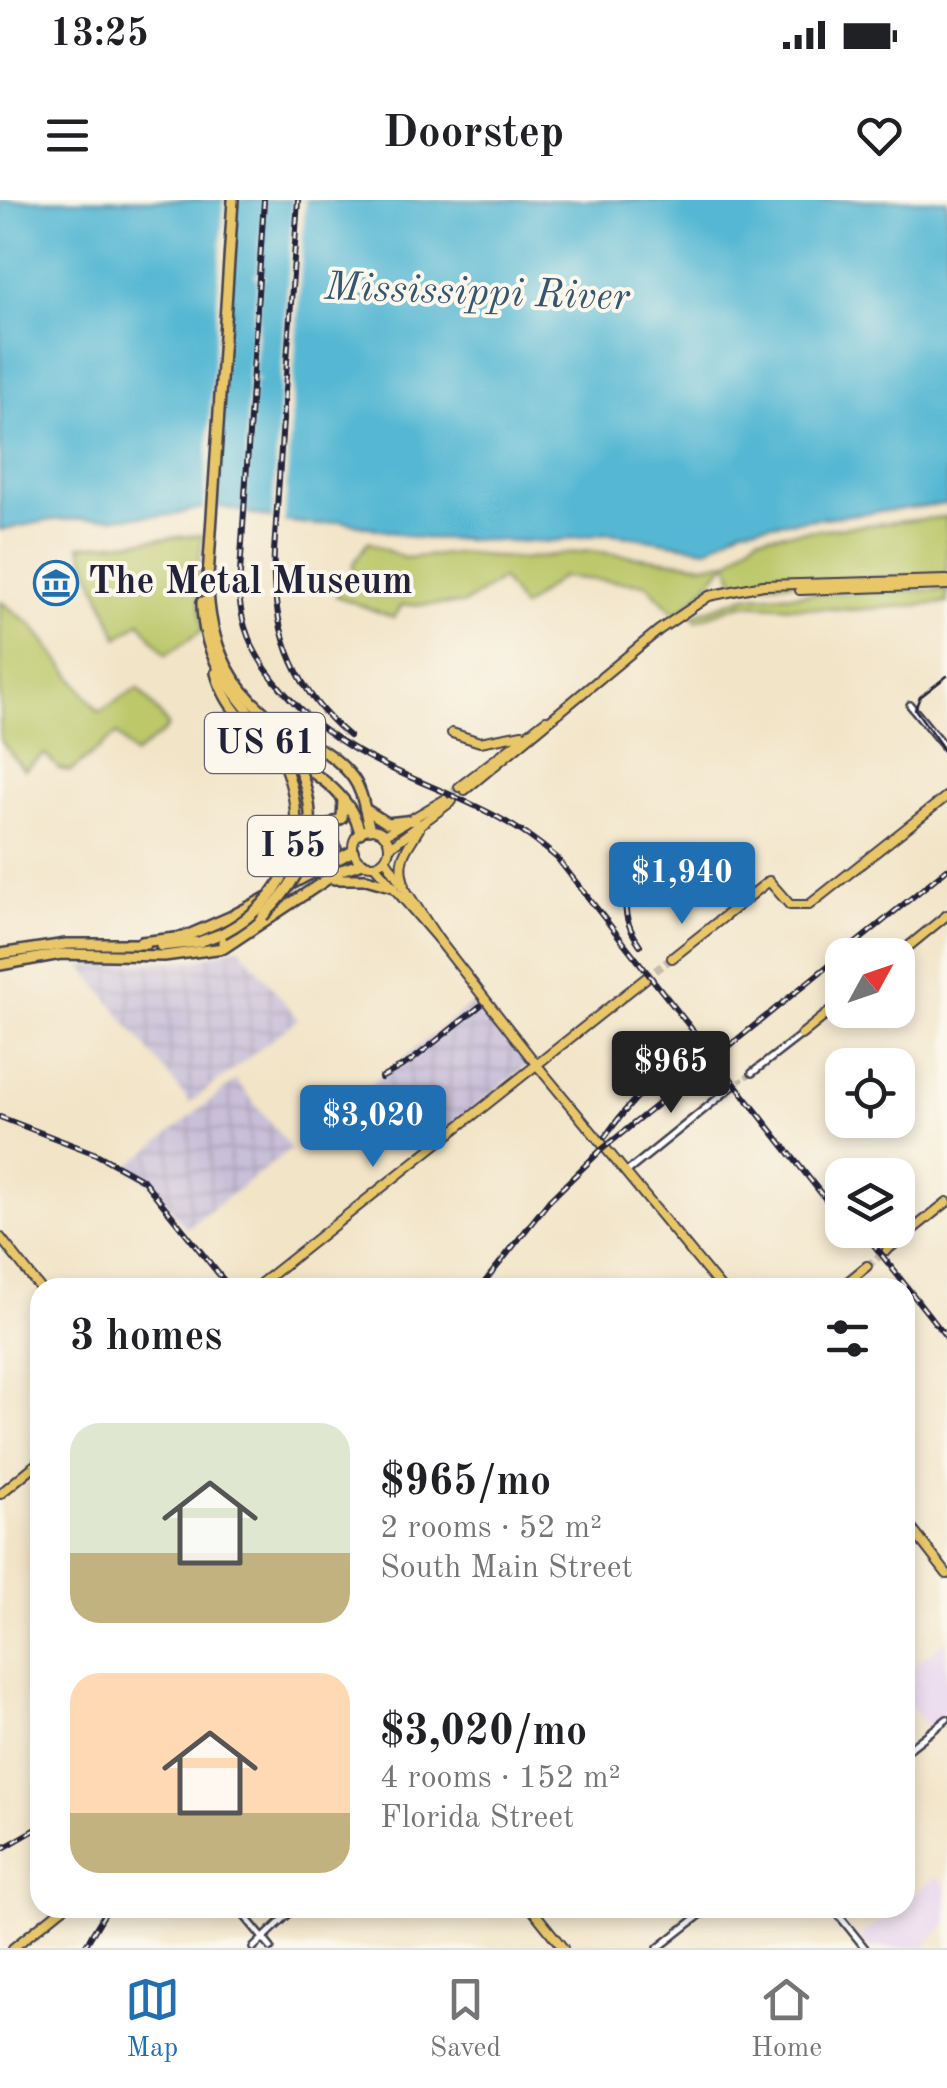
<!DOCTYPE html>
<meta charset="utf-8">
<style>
:root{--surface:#fff;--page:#f6f6f6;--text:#202124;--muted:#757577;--line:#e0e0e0;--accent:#1f6fb2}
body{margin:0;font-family:"Old Standard TT",serif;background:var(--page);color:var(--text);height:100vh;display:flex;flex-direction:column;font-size:38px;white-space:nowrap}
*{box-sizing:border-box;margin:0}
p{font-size:32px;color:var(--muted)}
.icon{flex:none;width:55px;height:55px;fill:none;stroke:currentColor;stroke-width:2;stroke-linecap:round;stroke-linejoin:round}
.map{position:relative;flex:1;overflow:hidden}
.panel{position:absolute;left:30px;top:1078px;width:885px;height:640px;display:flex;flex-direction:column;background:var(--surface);border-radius:30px;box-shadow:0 5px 15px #0003}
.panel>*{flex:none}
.needle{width:65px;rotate:50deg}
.buttons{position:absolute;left:825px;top:738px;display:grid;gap:20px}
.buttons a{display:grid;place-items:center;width:90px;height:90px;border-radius:20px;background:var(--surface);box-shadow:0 5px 15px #0003;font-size:50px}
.price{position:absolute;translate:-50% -85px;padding:0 22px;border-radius:10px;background:var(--accent);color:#fff;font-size:32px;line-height:65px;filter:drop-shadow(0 2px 5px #0008)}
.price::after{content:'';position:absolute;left:50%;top:60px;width:30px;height:22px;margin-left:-15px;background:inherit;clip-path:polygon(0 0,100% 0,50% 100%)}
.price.selected{background:#222;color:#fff}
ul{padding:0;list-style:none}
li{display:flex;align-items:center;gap:30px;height:250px;padding:0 40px}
li span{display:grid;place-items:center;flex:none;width:280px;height:200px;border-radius:30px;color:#555}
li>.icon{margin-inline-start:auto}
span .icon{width:120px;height:120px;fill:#fffc;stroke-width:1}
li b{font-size:42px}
h2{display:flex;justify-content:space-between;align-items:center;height:120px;padding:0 40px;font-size:42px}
.status{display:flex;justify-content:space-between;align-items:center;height:70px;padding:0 50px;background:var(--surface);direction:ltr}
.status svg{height:28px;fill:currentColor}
header{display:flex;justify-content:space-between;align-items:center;height:130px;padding:0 40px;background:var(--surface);font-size:45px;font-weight:600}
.menu{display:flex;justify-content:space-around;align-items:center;height:140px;border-top:2px solid var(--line);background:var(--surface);font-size:28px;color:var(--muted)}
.menu a{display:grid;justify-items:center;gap:5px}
.menu .selected{color:var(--accent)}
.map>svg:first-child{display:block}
.built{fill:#e6d2f0}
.industrial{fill:url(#industrial-grid)}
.grass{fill:url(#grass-tufts);stroke:#6f7552;stroke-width:2.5}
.park{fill:#bcc86a;stroke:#6f7552;stroke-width:2.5}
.water{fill:#54b7d3;stroke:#3b6c87;stroke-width:2.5}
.pier{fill:#f2e4c7}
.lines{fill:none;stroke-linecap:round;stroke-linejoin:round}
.minor-tunnel{stroke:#c8bdab;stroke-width:5;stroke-dasharray:5 2.5;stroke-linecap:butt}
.major-tunnel{stroke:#c8bdab;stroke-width:8;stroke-dasharray:8 4;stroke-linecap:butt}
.minor-casing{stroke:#413f50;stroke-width:10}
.major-casing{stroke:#413f50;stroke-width:12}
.highway-casing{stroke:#413f50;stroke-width:14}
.minor{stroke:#fff;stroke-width:5}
.major{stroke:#e9c769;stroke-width:8}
.highway{stroke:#e9c769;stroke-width:9}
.tram{stroke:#22223b;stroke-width:2.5}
.rail-casing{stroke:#22223b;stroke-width:6}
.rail{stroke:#fbf7ec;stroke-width:2.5;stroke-dasharray:8;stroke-linecap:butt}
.highway-bridge-casing{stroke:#413f50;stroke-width:14;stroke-linecap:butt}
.highway-bridge{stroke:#e9c769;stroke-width:9}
.labels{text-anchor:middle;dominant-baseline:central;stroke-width:8;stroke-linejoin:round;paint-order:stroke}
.shield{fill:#fbf7ec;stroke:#636270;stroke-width:2.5}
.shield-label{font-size:35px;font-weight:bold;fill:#22223b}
.poi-label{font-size:38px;font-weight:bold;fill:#22223b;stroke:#fbf7ec;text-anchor:start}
.water-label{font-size:40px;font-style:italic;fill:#345670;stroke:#fbf7ec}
</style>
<div class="status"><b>13:25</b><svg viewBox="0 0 49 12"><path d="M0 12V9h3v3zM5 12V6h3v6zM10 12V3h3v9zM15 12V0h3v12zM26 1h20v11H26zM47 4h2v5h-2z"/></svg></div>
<header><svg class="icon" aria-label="menu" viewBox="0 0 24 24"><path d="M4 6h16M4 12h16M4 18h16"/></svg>Doorstep<svg class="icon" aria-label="heart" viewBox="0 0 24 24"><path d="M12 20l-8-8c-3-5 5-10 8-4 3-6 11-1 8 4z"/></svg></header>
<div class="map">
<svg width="947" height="1748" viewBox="0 0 947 1748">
<defs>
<pattern id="industrial-grid" width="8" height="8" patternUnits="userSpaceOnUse" patternTransform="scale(2.5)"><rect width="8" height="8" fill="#c8bfd8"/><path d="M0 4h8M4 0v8" fill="none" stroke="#aca4ba"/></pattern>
<pattern id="grass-tufts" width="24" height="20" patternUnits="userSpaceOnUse" patternTransform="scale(2.5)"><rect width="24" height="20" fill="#bcc86a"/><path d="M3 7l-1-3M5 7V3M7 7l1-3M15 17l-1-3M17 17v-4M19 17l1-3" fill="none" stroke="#a1ac5d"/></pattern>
</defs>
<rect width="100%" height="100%" fill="#fbf7ec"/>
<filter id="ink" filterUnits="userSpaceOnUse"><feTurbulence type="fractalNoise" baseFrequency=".01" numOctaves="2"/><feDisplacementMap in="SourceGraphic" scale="20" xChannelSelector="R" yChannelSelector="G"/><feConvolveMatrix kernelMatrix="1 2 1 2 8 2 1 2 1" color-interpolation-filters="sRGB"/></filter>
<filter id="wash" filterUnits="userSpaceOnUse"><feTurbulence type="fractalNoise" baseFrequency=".0048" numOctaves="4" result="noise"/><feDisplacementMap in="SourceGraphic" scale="40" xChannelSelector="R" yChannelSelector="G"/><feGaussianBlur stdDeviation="2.25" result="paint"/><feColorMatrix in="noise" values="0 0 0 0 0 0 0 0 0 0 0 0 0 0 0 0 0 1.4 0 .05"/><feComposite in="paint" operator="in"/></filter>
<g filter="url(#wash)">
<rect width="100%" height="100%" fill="#f2e4c7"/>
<g class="built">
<path d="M947,1439V1515L929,1529L905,1500V1472Z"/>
<path d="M937,1676L947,1688V1723L925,1748H869L860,1737L897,1708H905V1701Z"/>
</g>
<g class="industrial">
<path d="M239,746L298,819L190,903L81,765L196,760Z"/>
<path d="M478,799L530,863L418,952L367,888Z"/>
<path d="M236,880L291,949L186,1028L153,985L127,968Z"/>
</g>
<path class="grass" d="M947,389V403L852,410L741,404L696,421L693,415L746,396Z"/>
<g class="park">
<path d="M947,317V375L735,385L728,362C707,382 701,398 675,414L646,384L561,377L522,408L502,379L464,404L402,405L394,418L336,396L341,379L353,377V364L368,342L404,358L461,353L521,359L590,351L705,365L729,361L758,336Z"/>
<path d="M202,335L197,388L203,430L166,455L140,422L118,438L80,346Z"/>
<path d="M0,401L32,425L99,512L138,488L168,525L166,530L134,555L117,534L71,571L59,569L45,554L24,570L0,540Z"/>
</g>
<path class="water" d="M0,0H947V304L743,327L707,349L609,333L546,342L418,338L341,321L318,325L284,321L213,305L173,315L52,320L0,330Z"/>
<g class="pier">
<path d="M224,0H237L213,310L204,312Z"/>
<path d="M263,0L261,74L266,77L261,79L254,177L261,180L254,182L245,316L248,179L258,78L253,75L258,74Z"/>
<path d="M293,0H305L284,326L272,322Z"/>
</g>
</g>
<g filter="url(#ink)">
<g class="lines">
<path class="minor-tunnel" d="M733,886L752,873"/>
<g class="major-tunnel">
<path d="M444,600L459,587"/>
<path d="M646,778L672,758"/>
<path d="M867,1066L887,1050"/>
</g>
<defs>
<g id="minor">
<path d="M910,505L947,550"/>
<path d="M752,873L801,835"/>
<path d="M628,971L733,886"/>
<path d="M905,1552L947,1519"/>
<path d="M238,1708L271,1748"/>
<path d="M833,1708L865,1748"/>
<path d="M253,1748L295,1708"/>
<path d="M658,1748L709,1708"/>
</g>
<g id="major">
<path d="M800,390L947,385"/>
<path d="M452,533L480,542L522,534"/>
<path d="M459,587L546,520"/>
<path d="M465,590L659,430L709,396L763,385L947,380"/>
<circle cx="371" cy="647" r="18"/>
<path d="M384,635L444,600"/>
<path d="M390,647L452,601"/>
<path d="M386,660L438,739L536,864L721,1088"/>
<path d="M375,666L438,739"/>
<path d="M404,683C396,659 407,649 419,629"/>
<path d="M898,755L947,715"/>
<path d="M672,758L769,681L790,705H809L947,596"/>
<path d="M801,835L842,802"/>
<path d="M0,1037L40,1088"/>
<path d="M887,1050L947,1002"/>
<path d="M255,1088L646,778"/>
<path d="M840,1088L867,1066"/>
<path d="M0,1294L40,1261"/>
<path d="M905,1320L947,1374"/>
<path d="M531,1708L563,1748"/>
<path d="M13,1748L63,1708"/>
</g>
<g id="highway">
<path d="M233,0L208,377C207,445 232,496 291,532C314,546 336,555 353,578C364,593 364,612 370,629"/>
<path d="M202,402C202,460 234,494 270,536"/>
<path d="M216,473C239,557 343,560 360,633"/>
<path d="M365,609L387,623L415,620"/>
<path d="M322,629L342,618L343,600"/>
<path d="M327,632L336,649L330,664"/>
<path d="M334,679H366L394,687"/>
<path d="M141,742L184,737L230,717L353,651"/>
<path d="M223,742L263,716"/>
<path d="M161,746L199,742L223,733"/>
<path d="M0,754L66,744H146"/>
<path d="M0,765L61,754L164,756L224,748L341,670L363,663"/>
</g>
</defs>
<use href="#minor" class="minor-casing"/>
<use href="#major" class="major-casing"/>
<use href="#highway" class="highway-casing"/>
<use href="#minor" class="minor"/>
<use href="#major" class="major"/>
<use href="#highway" class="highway"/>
<path class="tram" d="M947,476L920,497L915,509L947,554"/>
<defs>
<g id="rail">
<path d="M264,0L239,389C240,425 252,452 274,480C356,584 468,579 557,658L842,1020"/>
<path d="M298,0L274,352C271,424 292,489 349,536"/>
<path d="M640,745C620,717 620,690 647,666"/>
<path d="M381,878L411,861L480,806"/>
<path d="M0,917L96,954L143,980L230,1088"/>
<path d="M605,937C629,904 657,866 702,867"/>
<path d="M862,1030L947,1138"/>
<path d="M480,1088L549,1001L600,951L947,669"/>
<path d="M0,1650L40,1627"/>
<path d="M84,1748L108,1708"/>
</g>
</defs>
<use href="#rail" class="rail-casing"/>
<use href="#rail" class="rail"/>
<defs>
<g id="highway-bridge">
<path d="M263,716C320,662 322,609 288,543"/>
<path d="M223,733C304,690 314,610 270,536"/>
</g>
</defs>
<use href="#highway-bridge" class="highway-bridge-casing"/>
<use href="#highway-bridge" class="highway-bridge"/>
</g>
</g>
<defs>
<symbol id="museum-ring" viewBox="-11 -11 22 22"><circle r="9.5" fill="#fbf7ec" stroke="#1f6fb2" stroke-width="1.5"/><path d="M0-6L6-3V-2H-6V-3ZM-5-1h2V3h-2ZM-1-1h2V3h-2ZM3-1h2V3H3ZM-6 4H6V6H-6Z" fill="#1f6fb2"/></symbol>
</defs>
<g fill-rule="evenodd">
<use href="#museum-ring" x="31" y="358" width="50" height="50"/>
</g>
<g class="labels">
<g class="shield">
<rect x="205" y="513" width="120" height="60" rx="8"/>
<rect x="248" y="616" width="90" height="60" rx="8"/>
</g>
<g class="shield-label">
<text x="265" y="543">US 61</text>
<text x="293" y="646">I 55</text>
</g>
<g class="poi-label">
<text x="88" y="383">The Metal Museum</text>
</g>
<g class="water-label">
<text transform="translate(477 94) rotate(2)">Mississippi River</text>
</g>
</g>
</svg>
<div class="buttons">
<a><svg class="needle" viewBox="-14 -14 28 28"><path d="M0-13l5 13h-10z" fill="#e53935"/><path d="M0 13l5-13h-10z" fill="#757577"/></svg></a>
<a><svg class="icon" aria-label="locate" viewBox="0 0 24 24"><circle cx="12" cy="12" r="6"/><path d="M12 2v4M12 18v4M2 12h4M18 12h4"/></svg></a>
<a><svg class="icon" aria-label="layers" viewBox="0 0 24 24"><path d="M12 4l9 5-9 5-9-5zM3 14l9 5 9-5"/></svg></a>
</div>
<b class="price" style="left:682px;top:727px">$1,940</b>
<b class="price selected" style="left:671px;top:916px">$965</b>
<b class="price" style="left:373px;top:970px">$3,020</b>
<section class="panel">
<h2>3 homes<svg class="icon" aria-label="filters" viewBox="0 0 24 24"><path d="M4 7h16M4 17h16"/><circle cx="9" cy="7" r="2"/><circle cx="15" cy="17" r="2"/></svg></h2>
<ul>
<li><span style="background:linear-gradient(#dfe7d0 65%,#c2b280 0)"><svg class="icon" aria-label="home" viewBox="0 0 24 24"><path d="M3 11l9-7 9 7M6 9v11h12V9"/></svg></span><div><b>$965/mo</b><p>2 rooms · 52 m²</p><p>South Main Street</p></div></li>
<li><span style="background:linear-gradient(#ffd9b3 70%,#c2b280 0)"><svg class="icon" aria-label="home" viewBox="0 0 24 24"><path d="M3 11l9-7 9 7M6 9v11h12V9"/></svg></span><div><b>$3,020/mo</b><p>4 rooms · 152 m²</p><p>Florida Street</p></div></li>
</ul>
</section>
</div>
<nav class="menu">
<a class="selected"><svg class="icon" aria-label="map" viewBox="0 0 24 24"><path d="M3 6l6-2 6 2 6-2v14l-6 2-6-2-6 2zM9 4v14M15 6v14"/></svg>Map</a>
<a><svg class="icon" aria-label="saved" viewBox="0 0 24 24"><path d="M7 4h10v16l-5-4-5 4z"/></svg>Saved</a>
<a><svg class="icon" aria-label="home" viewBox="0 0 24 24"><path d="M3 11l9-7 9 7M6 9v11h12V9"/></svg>Home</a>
</nav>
